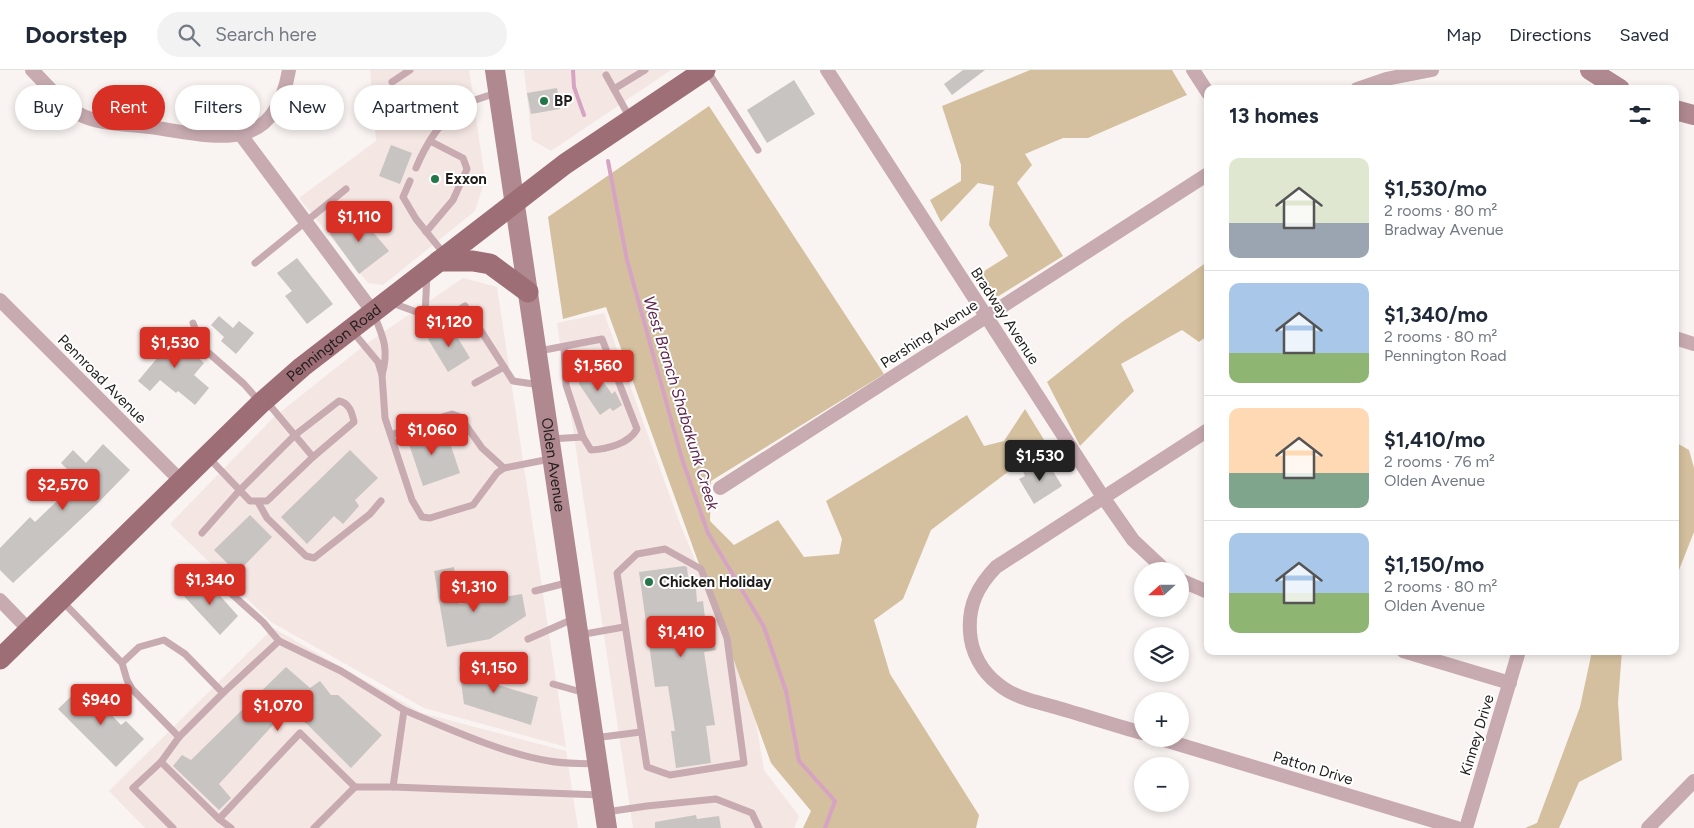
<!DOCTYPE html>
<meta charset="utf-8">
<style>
:root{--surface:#fff;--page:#f2f2f3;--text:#1f2937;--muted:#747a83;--line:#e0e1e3;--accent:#d93025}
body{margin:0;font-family:Figtree,sans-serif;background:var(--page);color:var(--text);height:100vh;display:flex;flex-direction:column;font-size:19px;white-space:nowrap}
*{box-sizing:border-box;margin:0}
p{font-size:16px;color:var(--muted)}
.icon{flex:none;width:28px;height:28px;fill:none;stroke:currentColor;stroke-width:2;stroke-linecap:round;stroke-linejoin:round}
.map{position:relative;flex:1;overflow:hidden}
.side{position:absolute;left:1204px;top:15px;width:475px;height:570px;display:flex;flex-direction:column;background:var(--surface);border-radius:10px;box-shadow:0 2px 8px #0003}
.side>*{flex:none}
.guide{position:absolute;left:15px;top:15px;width:475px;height:45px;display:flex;gap:10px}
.needle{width:32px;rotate:249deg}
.tools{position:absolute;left:1134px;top:492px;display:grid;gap:10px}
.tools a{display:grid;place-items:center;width:55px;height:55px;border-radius:50%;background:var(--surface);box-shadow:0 2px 8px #0003;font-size:25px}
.price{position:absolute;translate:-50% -42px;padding:0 11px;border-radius:5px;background:var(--accent);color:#fff;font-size:16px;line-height:32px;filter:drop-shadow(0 1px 2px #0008)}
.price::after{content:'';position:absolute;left:50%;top:30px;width:15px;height:11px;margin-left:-8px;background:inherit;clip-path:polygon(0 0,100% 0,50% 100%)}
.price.on{background:#222;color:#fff}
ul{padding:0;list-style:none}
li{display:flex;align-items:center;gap:15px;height:125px;padding:0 25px}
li+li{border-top:1px solid var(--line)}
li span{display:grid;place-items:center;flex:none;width:140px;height:100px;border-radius:10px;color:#555}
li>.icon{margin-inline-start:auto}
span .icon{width:60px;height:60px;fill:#fffc;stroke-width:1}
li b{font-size:21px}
h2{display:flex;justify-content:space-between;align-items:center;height:60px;padding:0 25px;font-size:21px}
.chip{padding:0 18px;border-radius:22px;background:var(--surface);box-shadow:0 2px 8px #0003;font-size:18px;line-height:45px}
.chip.on{background:var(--accent);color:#fff}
header{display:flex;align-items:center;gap:30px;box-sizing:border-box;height:70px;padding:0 25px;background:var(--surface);border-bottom:1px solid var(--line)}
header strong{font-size:24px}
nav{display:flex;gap:28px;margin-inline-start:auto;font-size:18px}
.search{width:350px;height:45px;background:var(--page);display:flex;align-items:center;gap:12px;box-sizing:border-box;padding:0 18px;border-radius:28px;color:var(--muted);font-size:19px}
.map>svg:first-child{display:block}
.built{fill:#f4e6e3}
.green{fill:#d4c09e}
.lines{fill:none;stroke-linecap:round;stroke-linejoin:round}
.stream{stroke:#d6a3c2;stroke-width:4}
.building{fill:#c8c4c1}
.service{stroke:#c7abb0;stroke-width:7}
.minor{stroke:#c7abb0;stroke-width:14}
.secondary{stroke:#b0888f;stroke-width:20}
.primary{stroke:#9e6e77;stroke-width:21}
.poi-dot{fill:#237648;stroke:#fff;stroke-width:2}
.labels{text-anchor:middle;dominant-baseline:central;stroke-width:4;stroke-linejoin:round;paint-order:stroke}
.poi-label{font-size:15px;font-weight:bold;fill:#1f1d1c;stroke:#fff;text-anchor:start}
.street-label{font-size:15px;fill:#1f1d1c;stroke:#fff}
.water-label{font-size:16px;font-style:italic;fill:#61244d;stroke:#fff}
</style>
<header>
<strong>Doorstep</strong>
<div class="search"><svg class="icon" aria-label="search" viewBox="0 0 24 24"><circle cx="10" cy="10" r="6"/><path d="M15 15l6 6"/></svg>Search here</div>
<nav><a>Map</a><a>Directions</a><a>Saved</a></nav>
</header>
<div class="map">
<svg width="1694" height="758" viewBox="0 0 1694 758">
<rect width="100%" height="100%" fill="#f9f4f2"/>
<g class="built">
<path d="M370,0H469L485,109L475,141L383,215L368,213L299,128L376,71Z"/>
<path d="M524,0H671L551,81L532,70Z"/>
<path d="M463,208L497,217L566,677L424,638L271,552L170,454L274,347L366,274Z"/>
<path d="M604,243L680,454L751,623L764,700L799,746L794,758H633L557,253Z"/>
<path d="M273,558L422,643L566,681L578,758H145L109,721Z"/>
</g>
<g class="green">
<path d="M1030,0H1172L1187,25L1088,68H1063L1025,84L1032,95L1017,113L1063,186L989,232L973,208L1008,186L989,155L994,116L978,113L941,152L930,130L961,111V95L942,36Z"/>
<path d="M709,36L884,304L711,411L710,451L734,475L778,450L804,487L839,484L842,469L826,431L967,345L984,376L1004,371L1025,339L1046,373L931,460L903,529L874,550L890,604L979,745L976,758H803L811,741L771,693L606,237L563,249L548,147Z"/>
<path d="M1207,192V266L1199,272L1182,260L1121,294L1134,321L1080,376L1047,312L1122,252Z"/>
<path d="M1675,372L1689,380L1694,398V462L1675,510Z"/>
<path d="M1592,581H1622L1618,632L1622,690L1579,712L1559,758H1525L1537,753L1580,637Z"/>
</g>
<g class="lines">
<g class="stream">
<path d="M573,0L574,17L584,45"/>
<path d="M608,91L627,190L682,389L708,463L764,557L786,621L799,691L835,731L825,758"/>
</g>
</g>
<g class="building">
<path d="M963,0H985L952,25L944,14Z"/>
<path d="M794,10L815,44L767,73L747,40Z"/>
<path d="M557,18L560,39L531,44L527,23Z"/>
<path d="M391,75L412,83L400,114L379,106Z"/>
<path d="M357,143L389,181L359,204L330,164Z"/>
<path d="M297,188L333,234L307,254L285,226L292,221L277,203Z"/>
<path d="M219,246L233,258L239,251L254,263L236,284L221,271L224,267L211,255Z"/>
<path d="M450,255L470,288L448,302L428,269Z"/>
<path d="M162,257L204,293L194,305L209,318L195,335L178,321L176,323L160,310L150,321L138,311L164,280L152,270Z"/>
<path d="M595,300L612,324L615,321L622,335L613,341L610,338L600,345L579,314V303Z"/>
<path d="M414,347L411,357L418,360L422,374L447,364L460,403L423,416L406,365L409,359L402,351Z"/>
<path d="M103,374L130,400L96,435L13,513L0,500V478L30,447L35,452L75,414L69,409L73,405L61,393L73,380L86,393Z"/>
<path d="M350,380L378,408L355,430L359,436L343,454L334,446L307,474L281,447Z"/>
<path d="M1039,391L1042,397L1048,393L1062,416L1034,434L1019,409L1025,406L1023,401Z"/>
<path d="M250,445L272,467L237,503L214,480Z"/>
<path d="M684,496L687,497L688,507L695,505L697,532L703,531L706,556L712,555L716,580L704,582L715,655L706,656L711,693L676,698L671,661H675L668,616L655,617L639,502Z"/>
<path d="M454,497L459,534L522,524L526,546L490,569L447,577L434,501Z"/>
<path d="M196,509L210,522L214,519L238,546L220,565L182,524Z"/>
<path d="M481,582L488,612L538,627L531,655L464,634L459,597Z"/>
<path d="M286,597L310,618L320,611L331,625H338L382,665L351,698L307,654L286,641L219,714L231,728L219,740L173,696L182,685L191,690Z"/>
<path d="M83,615L121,655L126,651L144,669L116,697L58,639Z"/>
<path d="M696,745L697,749L719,746L721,758H655V752Z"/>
</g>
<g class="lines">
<g class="service">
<path d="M707,0L758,80"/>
<path d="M606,5L630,48"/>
<path d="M392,12L410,0"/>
<path d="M614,19L645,0"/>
<path d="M416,98C425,76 441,49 462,36C472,30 485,27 496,23"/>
<path d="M410,111L403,127L416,149L445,185"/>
<path d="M426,162L453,130L467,99L463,88L430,71"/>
<path d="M255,193L346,119"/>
<path d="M427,205L425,245L432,257L465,236L513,311L540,315"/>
<path d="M392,233L425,245"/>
<path d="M193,253L203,278L244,314L259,331"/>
<path d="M353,262L378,292L382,305C389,281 384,268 374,245"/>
<path d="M564,277L566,315L583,367"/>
<path d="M539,281L602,269L637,359C629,374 607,379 591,380L583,367L550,369"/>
<path d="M382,305L385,348L412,430L422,447L430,448L473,435L497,403L504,398L550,389"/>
<path d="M475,313L504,297"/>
<path d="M416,355L452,344L460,347L482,378L504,398"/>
<path d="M391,365L404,360"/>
<path d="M209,388L250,431H267L313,387L267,332"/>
<path d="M258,432L267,448L306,486L314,488L370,444L381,431"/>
<path d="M202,463L239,421L295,365L339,331C349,333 352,342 354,352L313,387"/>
<path d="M665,479L701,499L727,568L744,693L670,705L647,697L617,503L637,484Z"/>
<path d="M226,519L263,552L279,571"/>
<path d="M535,521L570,512"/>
<path d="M63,532L122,593L127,610L132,619L179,667L223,623L185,584L164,570L139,577L122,593"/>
<path d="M579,565L624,557"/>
<path d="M528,569L573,549"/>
<path d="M553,614L585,623"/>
<path d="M404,640C447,658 504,684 549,691C564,694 580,693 595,694"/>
<path d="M594,668L641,662"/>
<path d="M161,692L219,749L231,758"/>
<path d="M393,717L600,725"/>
<path d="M606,742L647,736L716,729L752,743L759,758"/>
<path d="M219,749L300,663L355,717H393L404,640L341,601L279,571L223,623"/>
<path d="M173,758L133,718L161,692L179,667"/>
<path d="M314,758L355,717"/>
</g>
<g class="minor">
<path d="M32,0C47,15 61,33 79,44C99,55 128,54 150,57C214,66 274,87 289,0"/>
<path d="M827,0L1103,427L1133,470L1166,501"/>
<path d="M1193,0L1208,23"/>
<path d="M1357,19L1386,9L1432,0"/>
<path d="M241,65L373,242"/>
<path d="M0,230L181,411"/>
<path d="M1675,268L1694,274"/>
<path d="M720,418L1208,104"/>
<path d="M1180,510L1208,522"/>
<path d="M0,530L30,561"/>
<path d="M1403,581L1510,613"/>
<path d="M1142,663C1114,655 1086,646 1058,638C1038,632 1014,628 998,614C982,602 971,582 970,562C968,535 978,516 996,497L1208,360"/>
<path d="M1161,669L1457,758"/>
<path d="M1466,758L1519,581"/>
<path d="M1648,758L1694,711"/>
</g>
<g class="secondary">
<path id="s1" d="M495,0L607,758"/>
<path d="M1590,0L1620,19"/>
<path d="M1675,40L1694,45"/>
</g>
<g class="primary">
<path d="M439,191H473L490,194L528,222"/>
<path id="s2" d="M0,589L261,333L302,297L565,94L705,0"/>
</g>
</g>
<g class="poi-dot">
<circle cx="544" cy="31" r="5"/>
<circle cx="435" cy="109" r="5"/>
<circle cx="649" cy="512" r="5"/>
</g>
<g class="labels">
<g class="poi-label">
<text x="554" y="31">BP</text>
<text x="445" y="109">Exxon</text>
<text x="659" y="512">Chicken Holiday</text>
</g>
<g class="street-label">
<text transform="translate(1005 246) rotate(57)">Bradway Avenue</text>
<text transform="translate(929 264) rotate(-33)">Pershing Avenue</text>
<text stroke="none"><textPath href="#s2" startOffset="460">Pennington Road</textPath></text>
<text transform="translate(102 309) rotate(45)">Pennroad Avenue</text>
<text stroke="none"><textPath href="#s1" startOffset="399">Olden Avenue</textPath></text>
<text transform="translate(1477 665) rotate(-73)">Kinney Drive</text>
<text transform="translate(1313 698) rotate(17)">Patton Drive</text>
</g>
<g class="water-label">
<text transform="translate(681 333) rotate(73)">West Branch Shabakunk Creek</text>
</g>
</g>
</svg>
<div class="tools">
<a><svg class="needle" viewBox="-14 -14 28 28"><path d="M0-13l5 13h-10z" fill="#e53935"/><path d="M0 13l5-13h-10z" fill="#747a83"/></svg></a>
<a><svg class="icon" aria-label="layers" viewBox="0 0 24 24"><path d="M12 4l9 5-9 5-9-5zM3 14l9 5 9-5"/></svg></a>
<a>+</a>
<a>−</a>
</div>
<b class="price" style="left:359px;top:173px">$1,110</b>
<b class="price" style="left:449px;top:278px">$1,120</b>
<b class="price" style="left:175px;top:299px">$1,530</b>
<b class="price" style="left:598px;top:322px">$1,560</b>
<b class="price" style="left:432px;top:386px">$1,060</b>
<b class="price on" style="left:1040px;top:412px">$1,530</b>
<b class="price" style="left:63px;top:441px">$2,570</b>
<b class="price" style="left:210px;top:536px">$1,340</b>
<b class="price" style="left:474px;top:543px">$1,310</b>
<b class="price" style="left:681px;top:588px">$1,410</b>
<b class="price" style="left:494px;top:624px">$1,150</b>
<b class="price" style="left:101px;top:656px">$940</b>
<b class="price" style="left:278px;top:662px">$1,070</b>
<div class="guide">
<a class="chip">Buy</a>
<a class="chip on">Rent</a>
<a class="chip">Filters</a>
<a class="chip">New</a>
<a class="chip">Apartment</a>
</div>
<section class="side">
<h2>13 homes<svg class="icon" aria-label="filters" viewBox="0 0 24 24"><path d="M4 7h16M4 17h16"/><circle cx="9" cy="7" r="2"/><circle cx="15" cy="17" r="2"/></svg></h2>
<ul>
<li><span style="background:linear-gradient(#dfe7d0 65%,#9aa5b1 0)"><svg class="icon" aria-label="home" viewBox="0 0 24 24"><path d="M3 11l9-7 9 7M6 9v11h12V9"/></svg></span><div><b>$1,530/mo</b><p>2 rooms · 80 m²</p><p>Bradway Avenue</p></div></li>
<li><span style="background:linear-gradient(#a9c7e8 70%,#8fb573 0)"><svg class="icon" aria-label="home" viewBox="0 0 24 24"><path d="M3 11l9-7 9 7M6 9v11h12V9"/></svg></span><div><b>$1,340/mo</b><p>2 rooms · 80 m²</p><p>Pennington Road</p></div></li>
<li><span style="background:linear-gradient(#ffd9b3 65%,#7fa58c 0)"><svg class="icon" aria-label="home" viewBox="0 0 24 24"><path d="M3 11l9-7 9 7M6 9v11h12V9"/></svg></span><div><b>$1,410/mo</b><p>2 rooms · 76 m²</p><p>Olden Avenue</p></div></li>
<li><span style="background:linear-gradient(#a9c7e8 60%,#8fb573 0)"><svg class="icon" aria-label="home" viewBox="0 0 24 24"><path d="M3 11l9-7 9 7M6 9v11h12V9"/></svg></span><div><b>$1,150/mo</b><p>2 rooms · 80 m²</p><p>Olden Avenue</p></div></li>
</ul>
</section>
</div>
